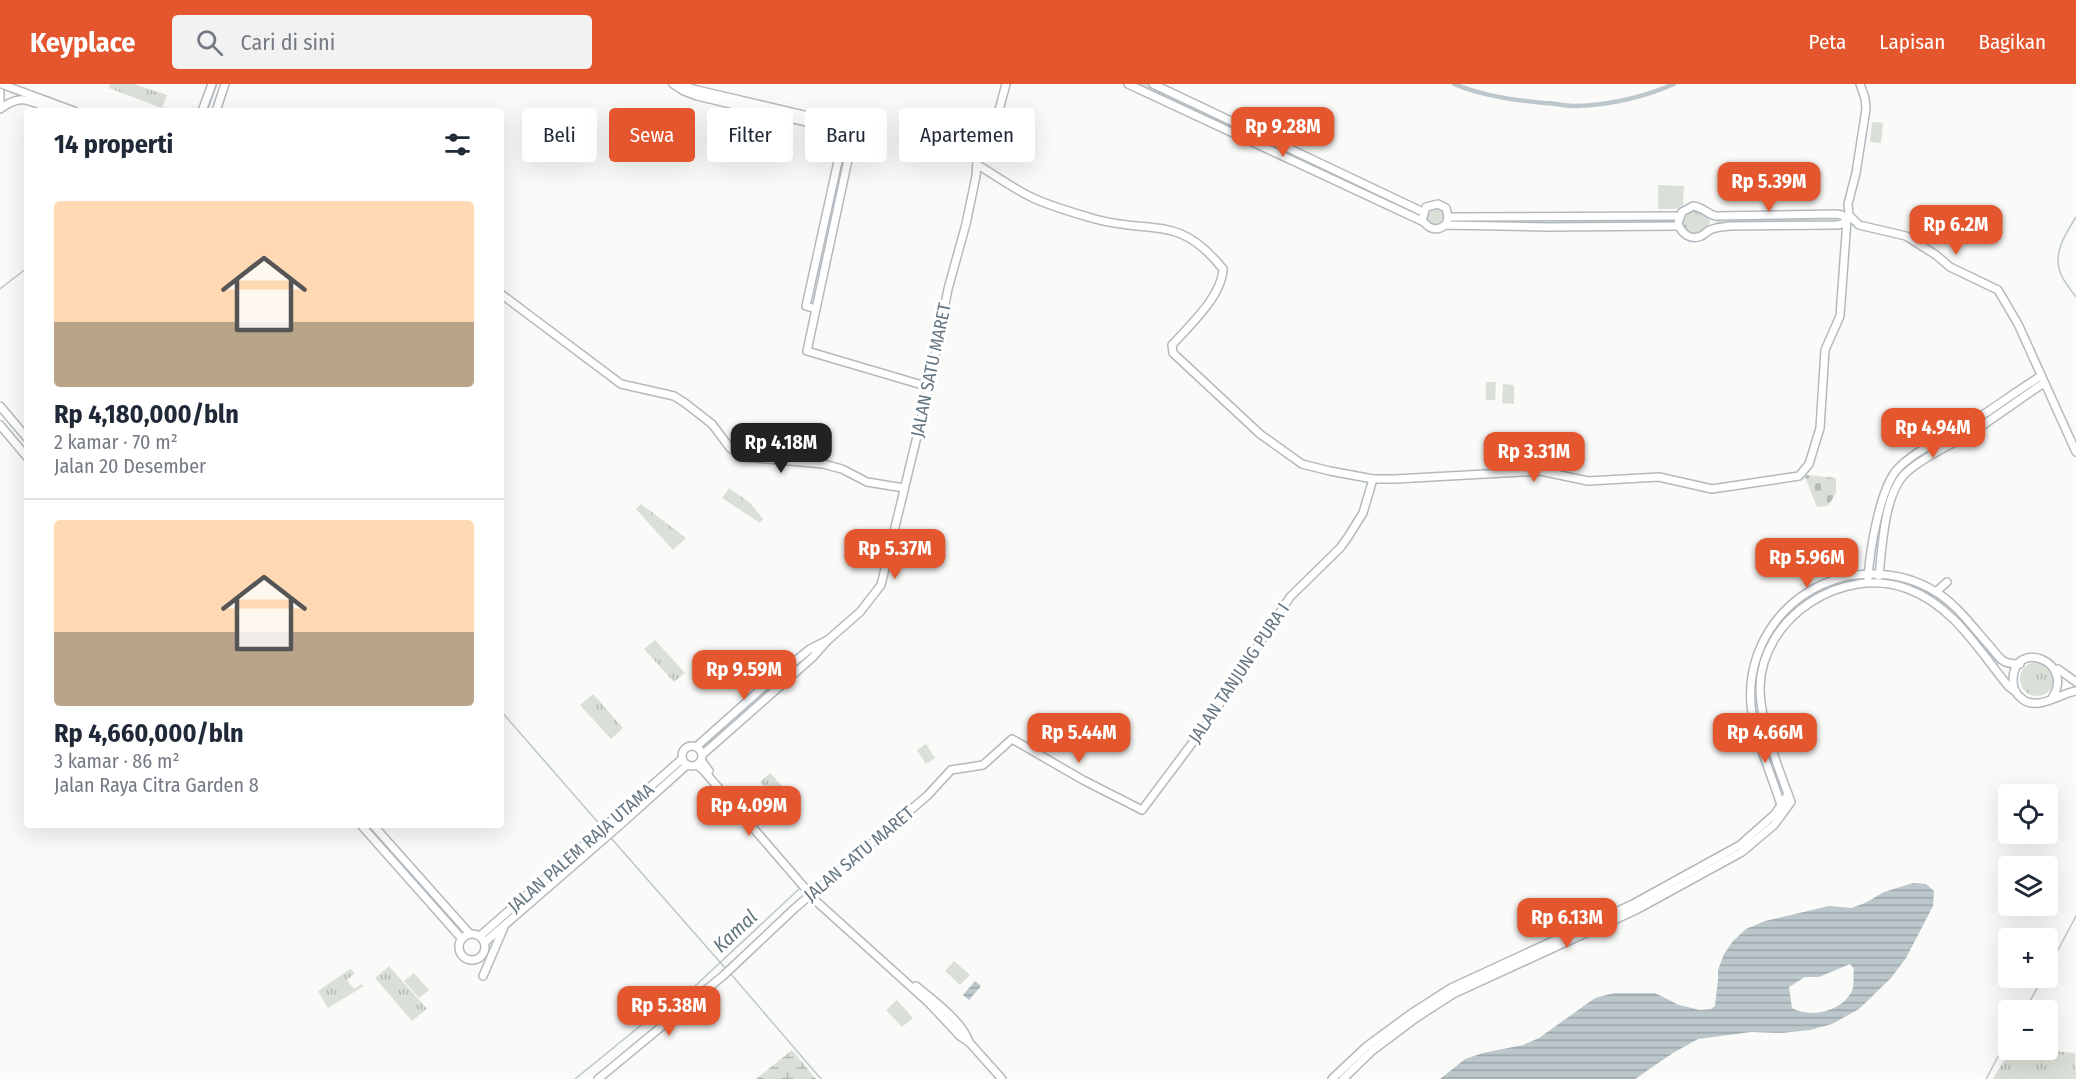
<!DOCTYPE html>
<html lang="id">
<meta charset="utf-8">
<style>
:root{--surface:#fff;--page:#f2f2f3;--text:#1f2937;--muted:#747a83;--line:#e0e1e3;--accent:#e4572e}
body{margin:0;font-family:"Fira Sans Condensed",sans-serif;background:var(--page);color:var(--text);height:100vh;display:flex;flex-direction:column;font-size:22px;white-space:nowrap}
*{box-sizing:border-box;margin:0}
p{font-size:20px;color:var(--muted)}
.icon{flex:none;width:33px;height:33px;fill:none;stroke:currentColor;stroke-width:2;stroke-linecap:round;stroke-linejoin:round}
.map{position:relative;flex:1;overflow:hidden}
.sheet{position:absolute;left:24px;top:24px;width:480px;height:720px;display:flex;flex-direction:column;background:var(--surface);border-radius:6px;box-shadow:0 6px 24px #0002}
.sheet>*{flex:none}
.guide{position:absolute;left:522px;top:24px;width:570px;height:54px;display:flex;gap:12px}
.tools{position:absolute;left:1998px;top:700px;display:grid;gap:12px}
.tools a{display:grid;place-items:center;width:60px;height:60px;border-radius:6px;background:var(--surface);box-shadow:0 6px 24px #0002;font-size:30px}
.price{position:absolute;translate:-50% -51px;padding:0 14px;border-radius:12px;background:var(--accent);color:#fff;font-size:20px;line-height:39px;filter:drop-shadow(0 2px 3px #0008)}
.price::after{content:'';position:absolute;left:50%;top:36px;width:18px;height:14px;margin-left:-9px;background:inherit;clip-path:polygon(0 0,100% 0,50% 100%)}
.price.active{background:#222;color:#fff}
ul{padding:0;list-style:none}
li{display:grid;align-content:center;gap:12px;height:318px;padding:0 30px}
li+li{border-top:2px solid var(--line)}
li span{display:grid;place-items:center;height:186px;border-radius:6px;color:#555}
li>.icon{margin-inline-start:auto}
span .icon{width:108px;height:108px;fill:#fffc;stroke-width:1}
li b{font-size:26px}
h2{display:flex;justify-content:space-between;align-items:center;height:72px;padding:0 30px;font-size:26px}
.tag{padding:0 21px;border-radius:6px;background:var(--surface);box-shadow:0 6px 24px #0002;font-size:21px;line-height:54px}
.tag.active{background:var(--accent);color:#fff}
header{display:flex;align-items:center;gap:36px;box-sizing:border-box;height:84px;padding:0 30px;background:var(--accent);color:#fff}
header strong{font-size:28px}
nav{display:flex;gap:33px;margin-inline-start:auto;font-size:21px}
.search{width:420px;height:54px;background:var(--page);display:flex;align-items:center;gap:15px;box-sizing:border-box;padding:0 21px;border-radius:6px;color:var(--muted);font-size:22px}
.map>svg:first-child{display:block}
.grass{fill:url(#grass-tufts)}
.wetland{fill:url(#wetland-marsh)}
.cemetery{fill:url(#cemetery-stones)}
.garden{fill:#dadfd7}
.water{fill:url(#water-rules);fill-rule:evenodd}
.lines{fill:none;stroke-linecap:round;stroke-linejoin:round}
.stream{stroke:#bbc7cb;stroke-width:1.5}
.canal{stroke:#bbc7cb;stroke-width:4.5}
.secondary-casing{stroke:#b3babf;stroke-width:10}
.secondary{stroke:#fff;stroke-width:7}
.labels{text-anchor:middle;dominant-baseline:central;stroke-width:6;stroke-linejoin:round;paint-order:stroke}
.street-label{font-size:18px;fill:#657683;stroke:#fff}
.water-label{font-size:20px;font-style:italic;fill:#60757c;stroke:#fff}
</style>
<header>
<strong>Keyplace</strong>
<div class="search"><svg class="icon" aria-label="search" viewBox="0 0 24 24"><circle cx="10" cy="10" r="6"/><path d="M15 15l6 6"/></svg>Cari di sini</div>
<nav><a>Peta</a><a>Lapisan</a><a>Bagikan</a></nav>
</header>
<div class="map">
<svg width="2076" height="995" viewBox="0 0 2076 995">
<defs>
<pattern id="grass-tufts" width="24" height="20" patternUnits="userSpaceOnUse" patternTransform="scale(1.5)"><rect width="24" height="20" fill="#dadfd7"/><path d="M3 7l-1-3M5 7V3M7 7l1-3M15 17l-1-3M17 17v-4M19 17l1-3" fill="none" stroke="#b4b9b4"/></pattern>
<pattern id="wetland-marsh" width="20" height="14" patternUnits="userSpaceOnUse" patternTransform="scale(1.5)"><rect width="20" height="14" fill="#dadfd7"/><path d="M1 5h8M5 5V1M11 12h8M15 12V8" fill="none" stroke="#b4b9b4"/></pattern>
<pattern id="cemetery-stones" width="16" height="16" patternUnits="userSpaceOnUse" patternTransform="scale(1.5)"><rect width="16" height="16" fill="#dadfd7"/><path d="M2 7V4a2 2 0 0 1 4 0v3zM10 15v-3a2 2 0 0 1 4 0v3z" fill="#b4b9b4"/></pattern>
<pattern id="water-rules" width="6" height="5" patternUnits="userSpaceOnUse" patternTransform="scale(1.5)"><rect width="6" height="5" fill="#bbc7cb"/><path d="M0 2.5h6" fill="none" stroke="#9ca6aa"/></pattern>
</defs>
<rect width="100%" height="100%" fill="#fafaf8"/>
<g class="grass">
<path d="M110,0H134L167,11L162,24L109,4Z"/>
<path d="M1128,0H1153L1423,128L1438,120L1449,133L1548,132V143L1445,141L1438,145Z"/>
<path d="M1693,122L1708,130L1710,138L1707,147L1690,153L1678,136Z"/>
<path d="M1674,132V142L1558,140L1555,138L1558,136Z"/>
<path d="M1716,132L1845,133L1837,141L1716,144Z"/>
<path d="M729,404L750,419L763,435L760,439L722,414Z"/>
<path d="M641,420L686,454L673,466L636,425Z"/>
<path d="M1884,493C1908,496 1929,506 1948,520L1950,525L1929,511L1899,497Z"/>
<path d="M1955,528H1958L2000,579L1996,581L1954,531Z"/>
<path d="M655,556L685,589L674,598L644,565Z"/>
<circle cx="2037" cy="595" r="17"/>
<path d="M593,610L623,644L611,655L580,621Z"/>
<path d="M770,689L801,722L790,733L760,698Z"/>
<path d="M389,882L427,925L412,937L375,894Z"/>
<path d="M350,885L355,889L347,896L354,905L362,900L364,902L328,924L318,907Z"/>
<path d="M2048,939L2055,940L2054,967L2075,969L2076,995H1993L2010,966H2048Z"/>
</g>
<path class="wetland" d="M792,966L816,995H756Z"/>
<path class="cemetery" d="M1807,391L1836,394V409L1828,422L1817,423L1805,393Z"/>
<g class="garden">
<path d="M1872,38L1883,39L1881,59L1870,58Z"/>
<path d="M1658,101L1684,102L1683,121L1676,125H1658Z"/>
<path d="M1486,298H1496L1495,316H1486Z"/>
<path d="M1503,300L1514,301V320L1502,319Z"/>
<path d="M926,660L935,674L926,680L917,666Z"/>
<path d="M954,877L970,891L960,901L945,887Z"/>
<path d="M414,889L429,906L419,914L404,897Z"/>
<path d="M897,916L913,934L902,943L886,926Z"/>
</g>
<g class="water">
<path d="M1913,799L1926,800L1934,807L1933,822L1906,874L1891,894L1859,925L1832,940L1810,946L1782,949L1751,948L1698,955L1673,969L1635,995H1440L1465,975L1483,969L1523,961L1539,954L1595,914L1614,909H1655L1679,921L1700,926L1711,925L1715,922L1718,895V886L1724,870L1733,857L1746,845L1765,837L1829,822L1851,824L1865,819L1884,808ZM1850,880L1854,885C1853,890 1854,898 1853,904C1845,927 1811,935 1792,924L1789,903L1805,893H1819Z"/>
<path d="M975,897L981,902L969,916L963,911Z"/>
</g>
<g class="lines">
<g class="stream">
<path d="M207,27L217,0"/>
<path d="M2076,133C2066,149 2053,168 2060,188C2063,197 2071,206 2076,213"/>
<path d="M0,205L27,184"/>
<path d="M501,627L602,743"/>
<path d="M611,754L726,885"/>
<path d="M2048,885L2076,832"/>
<path d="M730,889L821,995"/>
<path d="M2024,927L2043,894"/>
<path d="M575,995L661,925L680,916L799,805"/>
<path d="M1986,995L2008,954"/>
</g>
<path class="canal" d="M1454,0C1483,12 1513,16 1544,19C1554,19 1565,22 1576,22C1609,21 1644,13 1674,0"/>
<defs>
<g id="secondary">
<path d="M1,0L74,27"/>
<path d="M673,0L684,7L697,12L848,48"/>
<path d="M682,0L693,5L855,43L807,267L929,303"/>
<path d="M1128,0L1424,138C1430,146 1438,147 1445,141L1548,143L1678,142"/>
<path d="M1153,0L1423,128"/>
<path d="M1860,0L1865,14L1866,25L1856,89L1848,120L1849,131L1859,141L1906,152L1936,171L1950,183L1998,206L2018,240L2076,368"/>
<path d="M0,8V21"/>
<path d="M0,25C23,8 30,18 55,27"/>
<path d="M202,27L212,0"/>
<path d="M216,27L225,0"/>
<path d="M978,81C996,92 1014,105 1033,114C1053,123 1074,129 1095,135C1153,151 1178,129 1223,185C1222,212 1190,241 1172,261L1173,269L1260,350L1302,380L1330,387L1373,395H1395L1540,387L1588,397L1659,393L1712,405L1799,392L1809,380L1820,344L1825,266L1840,232L1847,136"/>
<path d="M1423,133L1426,123L1438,120L1446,124L1448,133L1447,137"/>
<path d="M1448,133L1679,132"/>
<path d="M1847,136L1842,140L1837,141L1730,142C1723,143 1716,143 1710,146C1706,148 1704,151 1701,152C1690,157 1681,149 1678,139L1682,128L1693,122C1703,123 1707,130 1716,132L1836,130L1842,131L1847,136"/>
<path d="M501,210L621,300L674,312L685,319L712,340L730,364L744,373L823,380L842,385L867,398L904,404"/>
<path d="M816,225L806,222L846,41"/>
<path d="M0,322L27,354"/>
<path d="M0,341L27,373"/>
<path d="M1879,492C1882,464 1884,416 1902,393C1914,378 1950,361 1968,351C1993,335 2017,317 2041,301H2044"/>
<path d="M1868,494C1870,466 1879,410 1895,388C1910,369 1943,355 1964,343C1990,327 2015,308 2041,292"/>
<path d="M1936,508L1947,498"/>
<path d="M2058,585L2076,598"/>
<path d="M2052,614C2076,578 2014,553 2013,596C2013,602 2015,609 2020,613C2036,629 2058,610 2076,607"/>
<circle cx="692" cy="672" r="10"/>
<path d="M696,663L768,599L810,565L828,556"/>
<path d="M702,671L813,573L828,556L860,528L881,501L929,303L948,205L966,140L976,92L978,62L999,26L1006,0"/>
<path d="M701,676L709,687"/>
<path d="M697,681L704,687L817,818L929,919L960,952L969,958L1002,995"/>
<path d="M1781,721C1772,692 1753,649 1751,621C1745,551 1801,490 1871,490C1893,490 1917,496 1936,508C1956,520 1972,542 1987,559C1992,564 1997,572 2002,576C2007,580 2014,580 2020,580"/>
<path d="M361,741L462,855"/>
<path d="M373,741L470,850"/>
<circle cx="472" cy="863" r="13"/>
<path d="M480,852L682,675"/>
<path d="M485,858L620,741L687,681"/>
<path d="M483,892L504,843"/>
<path d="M916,902C932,915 963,938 969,958"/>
<path d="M598,995L724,891L795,824L927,712L951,686L983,681L1012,655L1083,696L1142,726L1205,642L1290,513L1340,464L1348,453L1363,429L1373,395"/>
<path d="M1332,995L1367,962L1412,929L1451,904L1633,820L1740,761L1775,730L1788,710"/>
<path d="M1343,995L1372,967L1416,934L1453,910L1636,826L1742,768L1774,741L1791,718C1779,686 1760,638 1760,604C1761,533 1843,480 1908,505C1954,522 1979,567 2009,603L2016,608"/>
</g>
</defs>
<use href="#secondary" class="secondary-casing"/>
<use href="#secondary" class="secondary"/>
</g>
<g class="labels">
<g class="street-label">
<text transform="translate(931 286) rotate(-78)">JALAN SATU MARET</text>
<text transform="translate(1239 589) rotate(-56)">JALAN TANJUNG PURA I</text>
<text transform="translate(581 764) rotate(-41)">JALAN PALEM RAJA UTAMA</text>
<text transform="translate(859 770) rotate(-40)">JALAN SATU MARET</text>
</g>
<g class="water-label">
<text transform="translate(735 847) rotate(-43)">Kamal</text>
</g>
</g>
</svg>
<div class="tools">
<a><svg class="icon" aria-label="locate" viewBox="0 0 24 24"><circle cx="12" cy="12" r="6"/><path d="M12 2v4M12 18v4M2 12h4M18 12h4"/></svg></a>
<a><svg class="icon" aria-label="layers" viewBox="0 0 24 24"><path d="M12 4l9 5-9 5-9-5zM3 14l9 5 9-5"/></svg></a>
<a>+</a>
<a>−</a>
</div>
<b class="price" style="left:1283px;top:74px">Rp 9.28M</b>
<b class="price" style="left:1769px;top:129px">Rp 5.39M</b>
<b class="price" style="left:1956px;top:172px">Rp 6.2M</b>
<b class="price" style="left:1933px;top:375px">Rp 4.94M</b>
<b class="price active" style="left:781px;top:390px">Rp 4.18M</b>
<b class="price" style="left:1534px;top:399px">Rp 3.31M</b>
<b class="price" style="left:895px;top:496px">Rp 5.37M</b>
<b class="price" style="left:1807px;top:505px">Rp 5.96M</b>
<b class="price" style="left:744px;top:617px">Rp 9.59M</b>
<b class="price" style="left:1079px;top:680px">Rp 5.44M</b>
<b class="price" style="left:1765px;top:680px">Rp 4.66M</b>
<b class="price" style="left:749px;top:753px">Rp 4.09M</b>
<b class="price" style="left:1567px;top:865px">Rp 6.13M</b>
<b class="price" style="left:669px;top:953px">Rp 5.38M</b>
<div class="guide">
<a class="tag">Beli</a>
<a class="tag active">Sewa</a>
<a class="tag">Filter</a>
<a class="tag">Baru</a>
<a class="tag">Apartemen</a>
</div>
<section class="sheet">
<h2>14 properti<svg class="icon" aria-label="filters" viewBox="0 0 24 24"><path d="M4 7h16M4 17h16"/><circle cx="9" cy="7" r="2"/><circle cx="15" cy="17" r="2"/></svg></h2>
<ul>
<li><span style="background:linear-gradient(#ffd9b3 65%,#b9a48a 0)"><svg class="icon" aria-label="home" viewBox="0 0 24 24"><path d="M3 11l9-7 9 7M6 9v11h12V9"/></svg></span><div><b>Rp 4,180,000/bln</b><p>2 kamar · 70 m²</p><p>Jalan 20 Desember</p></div></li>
<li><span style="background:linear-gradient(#ffd9b3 60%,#b9a48a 0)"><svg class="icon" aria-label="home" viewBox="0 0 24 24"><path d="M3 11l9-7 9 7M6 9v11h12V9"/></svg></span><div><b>Rp 4,660,000/bln</b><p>3 kamar · 86 m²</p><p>Jalan Raya Citra Garden 8</p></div></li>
</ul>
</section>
</div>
